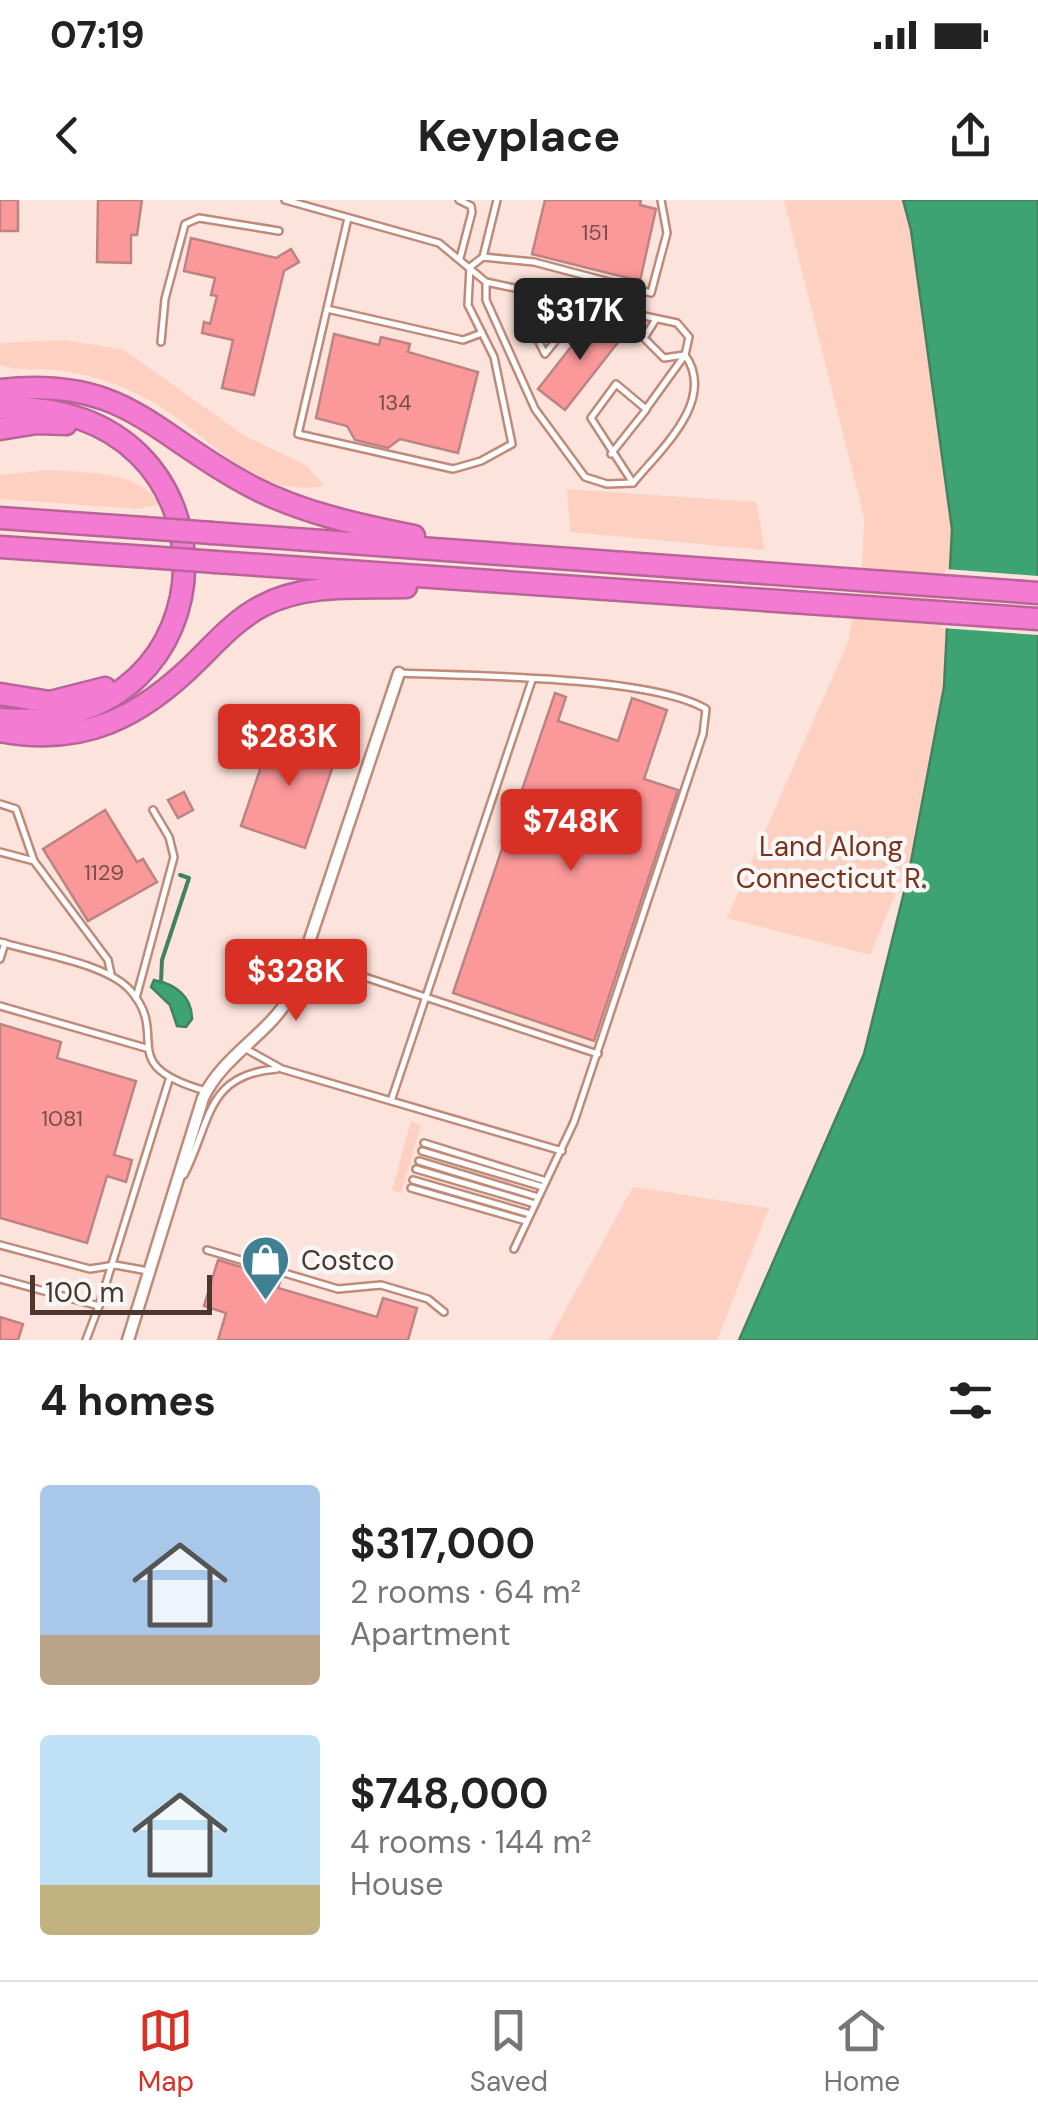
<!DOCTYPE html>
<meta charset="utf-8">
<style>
:root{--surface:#fff;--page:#f2f2f2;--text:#222;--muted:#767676;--line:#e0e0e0;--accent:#d93025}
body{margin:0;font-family:"DM Sans",sans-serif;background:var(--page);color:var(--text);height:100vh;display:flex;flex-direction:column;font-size:38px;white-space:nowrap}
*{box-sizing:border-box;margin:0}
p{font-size:32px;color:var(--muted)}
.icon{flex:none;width:55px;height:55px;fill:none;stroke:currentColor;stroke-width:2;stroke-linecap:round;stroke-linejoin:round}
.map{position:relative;height:1140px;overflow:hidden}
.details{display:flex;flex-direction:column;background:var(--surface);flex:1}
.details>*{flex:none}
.scale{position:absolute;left:30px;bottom:25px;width:182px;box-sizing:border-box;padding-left:10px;border:5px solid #4c362e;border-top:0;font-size:28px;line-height:35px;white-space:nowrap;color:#4c362e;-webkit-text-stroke:8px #f7f7f7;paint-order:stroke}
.price{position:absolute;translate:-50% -85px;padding:0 22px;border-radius:10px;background:var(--accent);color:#fff;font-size:32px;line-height:65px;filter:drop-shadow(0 2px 5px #0008)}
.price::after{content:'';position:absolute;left:50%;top:60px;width:30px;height:22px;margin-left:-15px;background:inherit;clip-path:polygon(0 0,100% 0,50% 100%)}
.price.current{background:#222;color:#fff}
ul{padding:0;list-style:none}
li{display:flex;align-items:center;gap:30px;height:250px;padding:0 40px}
li span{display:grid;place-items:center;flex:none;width:280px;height:200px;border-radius:10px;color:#555}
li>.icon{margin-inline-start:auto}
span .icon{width:120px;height:120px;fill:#fffc;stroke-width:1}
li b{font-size:42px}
h2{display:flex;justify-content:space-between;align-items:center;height:120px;padding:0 40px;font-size:42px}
.status{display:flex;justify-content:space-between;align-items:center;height:70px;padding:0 50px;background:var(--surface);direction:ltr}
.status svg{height:28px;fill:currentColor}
header{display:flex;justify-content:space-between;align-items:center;height:130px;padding:0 40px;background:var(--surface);font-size:45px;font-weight:700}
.tabs{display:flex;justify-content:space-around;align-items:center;height:140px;border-top:2px solid var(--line);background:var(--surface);font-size:28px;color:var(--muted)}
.tabs a{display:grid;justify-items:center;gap:5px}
.tabs .current{color:var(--accent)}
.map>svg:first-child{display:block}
.green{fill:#fdd0c2}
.water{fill:#3ea372;stroke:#42825e;stroke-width:2.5}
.pier{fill:#fce4dc}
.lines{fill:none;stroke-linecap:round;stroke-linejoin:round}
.stream{stroke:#42825e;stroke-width:4}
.building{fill:#fb989a;stroke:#bc8383;stroke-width:2.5}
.service-casing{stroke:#c08a79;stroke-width:10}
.minor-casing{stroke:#c08a79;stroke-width:15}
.motorway-casing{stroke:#b96499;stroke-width:25}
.service{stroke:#fff;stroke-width:5}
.minor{stroke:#fff;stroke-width:10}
.motorway{stroke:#f37cd2;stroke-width:20}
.motorway-bridge-casing{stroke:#b96499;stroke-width:25;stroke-linecap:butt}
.motorway-bridge{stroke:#f37cd2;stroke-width:20}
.labels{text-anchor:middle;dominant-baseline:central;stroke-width:9;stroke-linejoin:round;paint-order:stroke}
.number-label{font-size:22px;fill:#784e49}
.park-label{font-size:28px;fill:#7a3219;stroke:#f7f7f7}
.poi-label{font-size:28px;fill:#4c362e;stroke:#f7f7f7;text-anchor:start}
</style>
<div class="status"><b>07:19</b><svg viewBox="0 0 49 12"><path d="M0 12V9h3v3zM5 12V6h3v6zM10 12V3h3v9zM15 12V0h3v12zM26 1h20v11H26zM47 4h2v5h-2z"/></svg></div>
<header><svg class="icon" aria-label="back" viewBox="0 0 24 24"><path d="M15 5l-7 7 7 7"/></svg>Keyplace<svg class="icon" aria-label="share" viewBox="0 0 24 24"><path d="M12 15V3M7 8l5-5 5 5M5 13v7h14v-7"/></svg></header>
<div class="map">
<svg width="1038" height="1140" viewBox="0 0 1038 1140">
<rect width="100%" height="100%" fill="#fce4dc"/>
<g class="green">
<path d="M784,0H921L992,294L944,487L911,657L870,755L727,718L848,442L862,371L864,317Z"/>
<path d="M65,140L124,150L245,236L306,265L324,286C252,300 207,231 149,200C120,184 86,173 53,170C34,168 19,172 0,165V143Z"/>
<path d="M48,270C84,273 139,270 160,304L138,309L0,299V275Z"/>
<path d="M567,289L756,302L765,350L570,332Z"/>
<path d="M403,916L421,926L401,993L392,990L411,921Z"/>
<path d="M633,987L769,1008L717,1140H549Z"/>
</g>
<g class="water">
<path d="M903,0H1038V1140H739L864,854L909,672L944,487L952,329L911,30Z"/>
<path d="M154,780C175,784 192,796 192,819L186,827L177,826L170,805L151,787Z"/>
</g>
<path class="pier" d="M945,369L1038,376V435L942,428Z"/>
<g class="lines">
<path class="stream" d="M161,782L162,760L189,678L180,675"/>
</g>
<g class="building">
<rect x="0" y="0" width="18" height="31"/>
<path d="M98,0H142L137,35H131V63L97,62Z"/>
<path d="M545,0H641L640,5L656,9L640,81L532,54Z"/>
<path d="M191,38L276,58L291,49L299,62L284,71L254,195L222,188L233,140L202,133L204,122L210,124L217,96L211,95L215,78L184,71Z"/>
<path d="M596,115L623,136L565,210L538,189Z"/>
<path d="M334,134L379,145L381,137L410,144L408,152L478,172L458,253L400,239L388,248L355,240L347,226L316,218Z"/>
<path d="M555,493L566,497L558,521L618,541L632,498L667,510L644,579L678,590L594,841L453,793Z"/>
<path d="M277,519L289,524L285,537L337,554L305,648L241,626Z"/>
<path d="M184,592L193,610L178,618L168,600Z"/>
<path d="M105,610L137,662L143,659L157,682L88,721L43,649Z"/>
<path d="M0,824L61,842L57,858L136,881L114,955L132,960L126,982L107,976L87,1043L0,1018Z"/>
<path d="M218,1060L281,1079L278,1088L377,1117L383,1098L417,1108L408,1140H218L226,1113L204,1106Z"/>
<path d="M0,1117L23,1124L18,1140H0Z"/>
</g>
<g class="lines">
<defs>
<g id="service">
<path d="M285,0L439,43L486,82L677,123L689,137L685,155C717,200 661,249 633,283L607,284L585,277L535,209L486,100V82"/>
<path d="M459,0L471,6L472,12L460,58"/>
<path d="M348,18L298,234L453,269L481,261L512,244L494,157L468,105L470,67L483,57L497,0"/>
<path d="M483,57L534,62L651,93L667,33L661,0"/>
<path d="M528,92V120L545,154L584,105"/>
<path d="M327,109L463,140L482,133"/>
<path d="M656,119L644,138L664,158L684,155"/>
<path d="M161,142L165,99L185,24L199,18L279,31"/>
<path d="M611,254L646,210"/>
<path d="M633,283L591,218L616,184L646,209L685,155"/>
<path d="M399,473C470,476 651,476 706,509L703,534L574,922L514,1049"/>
<path d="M0,604L16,609L34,661"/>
<path d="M0,652L34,661L108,760L111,774"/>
<path d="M0,742C35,753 106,763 130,790C172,837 112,864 206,891"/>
<path d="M304,757L598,854"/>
<path d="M0,759L5,743"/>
<path d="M136,798L174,657L169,637L153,610"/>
<path d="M0,806L146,848"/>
<path d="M246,849L282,869L562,951"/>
<path d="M391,901L532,480"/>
<path d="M424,943L546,981"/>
<path d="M422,951L543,987"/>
<path d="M419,961L538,997"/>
<path d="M416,969L535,1004"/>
<path d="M184,975C211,923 205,874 277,869"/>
<path d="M413,980L530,1014"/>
<path d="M411,988L526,1021"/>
<path d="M0,1045L90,1069L115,1065L148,1071"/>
<path d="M207,1050L338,1089L381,1085L428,1099L444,1112"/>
<path d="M0,1079L99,1106L169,880"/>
<path d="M86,1140L99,1106"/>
</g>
<path id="minor" d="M128,1140L203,898C223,855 270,834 292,793L399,473"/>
<g id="motorway">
<path d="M0,190C127,176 152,235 252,287C303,313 358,325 414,336"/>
<path d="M0,208C249,197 242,539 0,519"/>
<path d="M0,229L37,223L66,224"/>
<path d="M0,318L144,328"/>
<path d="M212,333L1038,393"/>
<path d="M0,347L148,357"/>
<path d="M216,362L1038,419"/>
<path d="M0,494L50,502L105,488"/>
<path d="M0,531C83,547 141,517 198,460C218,440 237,419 262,406C305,383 359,388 406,387"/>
</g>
</defs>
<use href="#service" class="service-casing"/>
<use href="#minor" class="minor-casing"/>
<use href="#motorway" class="motorway-casing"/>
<use href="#service" class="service"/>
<use href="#minor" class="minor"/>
<use href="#motorway" class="motorway"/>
<defs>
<g id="motorway-bridge">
<path d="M144,328L212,333"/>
<path d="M148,357L216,362"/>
</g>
</defs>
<use href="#motorway-bridge" class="motorway-bridge-casing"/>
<use href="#motorway-bridge" class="motorway-bridge"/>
</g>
<defs>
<symbol id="shop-pin" viewBox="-11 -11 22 30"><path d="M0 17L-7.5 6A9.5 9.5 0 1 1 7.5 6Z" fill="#3f8093" stroke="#f7f7f7"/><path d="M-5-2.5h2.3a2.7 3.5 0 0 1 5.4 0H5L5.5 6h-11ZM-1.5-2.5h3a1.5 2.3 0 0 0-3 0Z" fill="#fff"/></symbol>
</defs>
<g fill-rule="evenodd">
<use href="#shop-pin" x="238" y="1032" width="55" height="75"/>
</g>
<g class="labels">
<g class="number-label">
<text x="595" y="32">151</text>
<text x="395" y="202">134</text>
<text x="104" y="672">1129</text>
<text x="62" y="918">1081</text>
</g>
<g class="park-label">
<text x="831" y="646">Land Along<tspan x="831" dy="32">Connecticut R.</tspan></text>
</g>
<g class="poi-label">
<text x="301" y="1060">Costco</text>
</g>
</g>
</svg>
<div class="scale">100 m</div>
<b class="price current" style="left:580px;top:163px">$317K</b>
<b class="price" style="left:289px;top:589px">$283K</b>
<b class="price" style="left:571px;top:674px">$748K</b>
<b class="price" style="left:296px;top:824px">$328K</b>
</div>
<section class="details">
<h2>4 homes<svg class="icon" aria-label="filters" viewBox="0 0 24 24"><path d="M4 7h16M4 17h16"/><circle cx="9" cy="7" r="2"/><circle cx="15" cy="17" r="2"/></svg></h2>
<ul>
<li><span style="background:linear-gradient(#a9c7e8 75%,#b9a48a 0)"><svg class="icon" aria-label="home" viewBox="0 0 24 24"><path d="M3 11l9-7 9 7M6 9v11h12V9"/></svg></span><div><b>$317,000</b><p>2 rooms · 64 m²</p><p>Apartment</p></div></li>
<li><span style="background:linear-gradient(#bfe0f5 75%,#c2b280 0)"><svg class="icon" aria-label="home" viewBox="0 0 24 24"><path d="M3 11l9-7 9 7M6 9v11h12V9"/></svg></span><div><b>$748,000</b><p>4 rooms · 144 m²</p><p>House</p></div></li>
</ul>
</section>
<nav class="tabs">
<a class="current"><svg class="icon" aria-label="map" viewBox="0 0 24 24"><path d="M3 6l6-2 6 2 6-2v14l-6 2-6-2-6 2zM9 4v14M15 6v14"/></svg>Map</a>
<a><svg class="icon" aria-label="saved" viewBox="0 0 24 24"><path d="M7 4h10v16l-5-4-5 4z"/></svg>Saved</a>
<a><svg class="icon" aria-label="home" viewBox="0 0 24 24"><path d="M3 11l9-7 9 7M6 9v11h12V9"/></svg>Home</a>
</nav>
